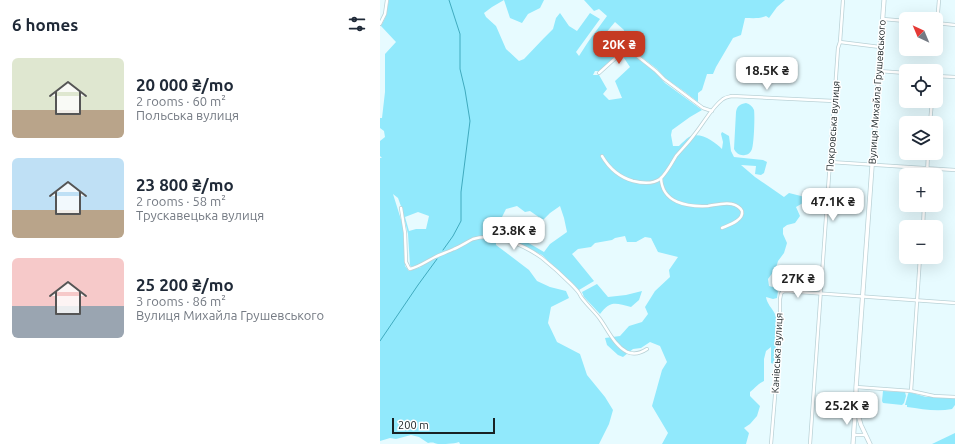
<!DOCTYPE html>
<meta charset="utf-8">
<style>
:root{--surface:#fff;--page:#f6f6f7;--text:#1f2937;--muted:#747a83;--accent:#c53a22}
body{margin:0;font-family:Ubuntu,sans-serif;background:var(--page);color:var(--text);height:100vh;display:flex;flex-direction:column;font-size:15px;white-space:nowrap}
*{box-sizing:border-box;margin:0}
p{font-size:13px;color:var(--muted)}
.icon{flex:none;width:22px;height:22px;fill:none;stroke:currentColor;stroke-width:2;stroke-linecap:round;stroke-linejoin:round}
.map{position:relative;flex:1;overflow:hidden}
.panel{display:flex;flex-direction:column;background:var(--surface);width:380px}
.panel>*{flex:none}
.needle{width:26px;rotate:316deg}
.tools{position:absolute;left:519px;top:12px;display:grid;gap:8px}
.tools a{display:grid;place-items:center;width:44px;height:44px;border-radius:6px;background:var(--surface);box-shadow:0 4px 16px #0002;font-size:20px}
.scale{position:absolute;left:12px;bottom:10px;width:103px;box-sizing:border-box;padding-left:4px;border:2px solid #192224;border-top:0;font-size:11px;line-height:14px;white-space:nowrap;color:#192224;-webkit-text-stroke:3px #fff;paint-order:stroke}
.price{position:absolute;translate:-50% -34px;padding:0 9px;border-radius:8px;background:#fff;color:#222;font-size:13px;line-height:26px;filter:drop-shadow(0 1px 2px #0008)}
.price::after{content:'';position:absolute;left:50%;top:24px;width:12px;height:9px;margin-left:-6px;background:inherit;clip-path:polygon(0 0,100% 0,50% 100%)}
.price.current{background:var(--accent);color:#fff}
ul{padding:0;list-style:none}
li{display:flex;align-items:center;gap:12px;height:100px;padding:0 12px}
li span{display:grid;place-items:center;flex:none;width:112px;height:80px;border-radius:6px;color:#555}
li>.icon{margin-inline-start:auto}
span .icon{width:48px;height:48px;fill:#fffc;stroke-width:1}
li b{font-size:17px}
h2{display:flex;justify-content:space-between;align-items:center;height:48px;padding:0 12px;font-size:17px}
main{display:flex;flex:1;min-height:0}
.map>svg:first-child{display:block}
.green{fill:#91e9fc;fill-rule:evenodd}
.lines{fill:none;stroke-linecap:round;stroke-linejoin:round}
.stream{stroke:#40aabe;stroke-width:1}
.minor-casing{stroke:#bad2d7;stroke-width:4}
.tertiary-casing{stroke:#bad2d7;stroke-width:5}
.minor{stroke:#fff;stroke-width:2.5}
.tertiary{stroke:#fff;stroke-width:3.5}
.labels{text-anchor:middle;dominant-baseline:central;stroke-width:3;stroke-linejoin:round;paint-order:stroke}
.street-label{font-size:10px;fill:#192224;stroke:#fff}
</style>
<main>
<section class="panel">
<h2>6 homes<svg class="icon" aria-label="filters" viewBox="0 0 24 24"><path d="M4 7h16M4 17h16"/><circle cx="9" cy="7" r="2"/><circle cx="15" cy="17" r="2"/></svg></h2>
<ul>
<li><span style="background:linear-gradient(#dfe7d0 65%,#b9a48a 0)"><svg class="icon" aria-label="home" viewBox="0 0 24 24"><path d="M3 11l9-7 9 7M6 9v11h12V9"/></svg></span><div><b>20 000 ₴/mo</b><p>2 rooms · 60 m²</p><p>Польська вулиця</p></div></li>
<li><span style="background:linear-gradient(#bfe0f5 65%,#b9a48a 0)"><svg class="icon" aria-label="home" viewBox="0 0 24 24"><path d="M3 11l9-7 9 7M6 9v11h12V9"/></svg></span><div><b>23 800 ₴/mo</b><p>2 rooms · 58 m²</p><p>Трускавецька вулиця</p></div></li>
<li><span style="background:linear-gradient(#f6c9c9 60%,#9aa5b1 0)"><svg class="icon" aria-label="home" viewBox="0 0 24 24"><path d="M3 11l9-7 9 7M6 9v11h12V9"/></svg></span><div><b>25 200 ₴/mo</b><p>3 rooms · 86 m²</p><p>Вулиця Михайла Грушевського</p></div></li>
</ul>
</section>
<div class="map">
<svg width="575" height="444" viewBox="0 0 575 444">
<rect width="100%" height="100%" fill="#e7fbff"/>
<g class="green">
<path d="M9,0H124L112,7L104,13L106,17L116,26L126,49L139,61L144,59L164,38L173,29L176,18L180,13L189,26L197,31L210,13L220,19L196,52L199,56L208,42L227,16L219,9L214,11L204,0H405L397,7L389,18L386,16C379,19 372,18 365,18L361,35L353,38L336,67L333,74H327L322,90L318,93V102L305,92L285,78L277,69L243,43L244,30L235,22L225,34L239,53L219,71H215L213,75H219L227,89L223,94L229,100L242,98L235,81L250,67L242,55V50L244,48L275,72L285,83L322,110L310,117L292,130L291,135L293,146H299C302,143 306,139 309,137C320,131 335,142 342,149L343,142L341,134L342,132L349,136L351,151L354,157L383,160L387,162L384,173L381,175L375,174L376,166L361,165L375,177L404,197L409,193L425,197L428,200L416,207L420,216L415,223L407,225L403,228V234L407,243L404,253L398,261L396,268L388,279L389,286L396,288L398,291L397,298L393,299L386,297C387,304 392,308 395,314C400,327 395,349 394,364L391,363V347L386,351L384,359V381C379,383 375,388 370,392V396L380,406L377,416L370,424L364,428L369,433L366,444H282L288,433L272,406L282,370L287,362L280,346L270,342L261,348L253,349L243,357L238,355L227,345L225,338L240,336L249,326L262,322L268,314L265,307L275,291L290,277L289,270L298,257L278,252L271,238L265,237L256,242H247L245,236L235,238L232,240L215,243L211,247L198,249L192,254L214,281L199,290L162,255L144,246L130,240L128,235L133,234L164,252L170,244L187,232L184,218L180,206L170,213L163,220L150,211L145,212L137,206L126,209L113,235L116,240V245L149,270L157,281L170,287L186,291L189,298L171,307L168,323L177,342L200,354L207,375L225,397L233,410L229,424L219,444H80L79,442C73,444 64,444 58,444C53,443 54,442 48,443L39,437L31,435L16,439L10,438L0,441V158H2L0,156V141L5,137L4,131L0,128V118H2L5,92V54L16,42L1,26L5,18ZM13,194L18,198L22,209L28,234L30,265L31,267L37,265L41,267L29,271L25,266L23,226ZM38,212L49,216L46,229H36L29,231L25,217Z"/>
<path d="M124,0H164L160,8L148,14L142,23L130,18Z"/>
<path d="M366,103C370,104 372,106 374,110C375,116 374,144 372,149C371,152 368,155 365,155C360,156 356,153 354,149L356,112C357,106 360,104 366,103Z"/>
<path d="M217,284L228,297L246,295L262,291L259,300L251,307C236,303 230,300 220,314L204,297L202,292Z"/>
<path d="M503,391L525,392L526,396L524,403L522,405L503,403L502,401Z"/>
<path d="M529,392L546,397H567L575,399V405L572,409C557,412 542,409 527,407V405H525L528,394Z"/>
<path d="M481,394H483C486,398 486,407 483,410L481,409Z"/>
<path d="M575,433V444H552Z"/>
</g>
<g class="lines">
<g class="stream">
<path d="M63,250L73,236L81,221V192L90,121L85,90L80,69V34L69,0"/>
<path d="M0,341L38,285L57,259"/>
</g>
<defs>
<g id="minor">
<path d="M503,19L526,21"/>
<path d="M556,23L575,25"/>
<path d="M557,23L559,0"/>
<path d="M0,24L5,14L7,0"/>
<path d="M460,42L500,47"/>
<path d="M499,71L526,73"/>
<path d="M219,73L240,54V49L242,44L276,71L284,79L323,108L332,111"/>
<path d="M556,76L575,77"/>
<path d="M550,123L552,101"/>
<path d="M222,156C229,168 239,177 253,181C261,183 273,184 280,179C286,174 292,163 296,156C302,149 309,142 314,135C324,123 331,108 343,99C346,97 348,97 352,96L454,101"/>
<path d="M450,162L575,170"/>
<path d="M547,175L548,153"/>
<path d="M281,178C282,203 307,207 328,206C335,205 345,202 352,204C356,205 360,207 362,211C364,220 349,225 342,228"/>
<path d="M21,208L25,233L26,262L29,268L30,269C39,267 47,261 55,257C61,254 68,252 74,249C81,246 87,242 93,239C115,232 144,245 162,258C172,266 182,275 191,284C194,287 197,290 199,293C202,298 199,294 202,298C208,306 215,312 220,319C228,330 234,345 247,352C254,355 261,353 267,349"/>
<path d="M543,227L544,205"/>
<path d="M476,387L531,391L554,396L575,397"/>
<path d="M531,391L540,257"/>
<path d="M474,435H485"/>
<path d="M391,444L400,336V299L401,294L402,292L405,291L575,303"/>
<path d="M430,444L458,48L460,42L463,0"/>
</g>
<g id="tertiary">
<path d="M473,444L475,413"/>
<path d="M490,444L481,425L476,408V388L504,0"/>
</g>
</defs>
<use href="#minor" class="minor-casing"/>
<use href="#tertiary" class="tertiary-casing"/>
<use href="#minor" class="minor"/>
<use href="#tertiary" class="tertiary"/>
</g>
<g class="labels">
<g class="street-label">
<text transform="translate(497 92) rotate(-86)">Вулиця Михайла Грушевського</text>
<text transform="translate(453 126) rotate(-86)">Покровська вулиця</text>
<text transform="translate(397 353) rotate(-87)">Канівська вулиця</text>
</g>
</g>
</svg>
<div class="tools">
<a><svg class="needle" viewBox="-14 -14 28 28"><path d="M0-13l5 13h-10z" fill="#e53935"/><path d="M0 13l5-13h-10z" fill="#747a83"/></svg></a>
<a><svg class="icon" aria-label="locate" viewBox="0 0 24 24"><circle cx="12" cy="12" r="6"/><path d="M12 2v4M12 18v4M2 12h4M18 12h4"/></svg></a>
<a><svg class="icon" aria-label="layers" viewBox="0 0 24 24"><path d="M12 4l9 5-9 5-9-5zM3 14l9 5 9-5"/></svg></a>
<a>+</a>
<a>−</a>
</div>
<div class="scale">200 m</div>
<b class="price current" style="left:239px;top:65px">20K ₴</b>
<b class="price" style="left:387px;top:91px">18.5K ₴</b>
<b class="price" style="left:453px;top:222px">47.1K ₴</b>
<b class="price" style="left:134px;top:251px">23.8K ₴</b>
<b class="price" style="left:418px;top:299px">27K ₴</b>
<b class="price" style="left:467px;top:426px">25.2K ₴</b>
</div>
</main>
